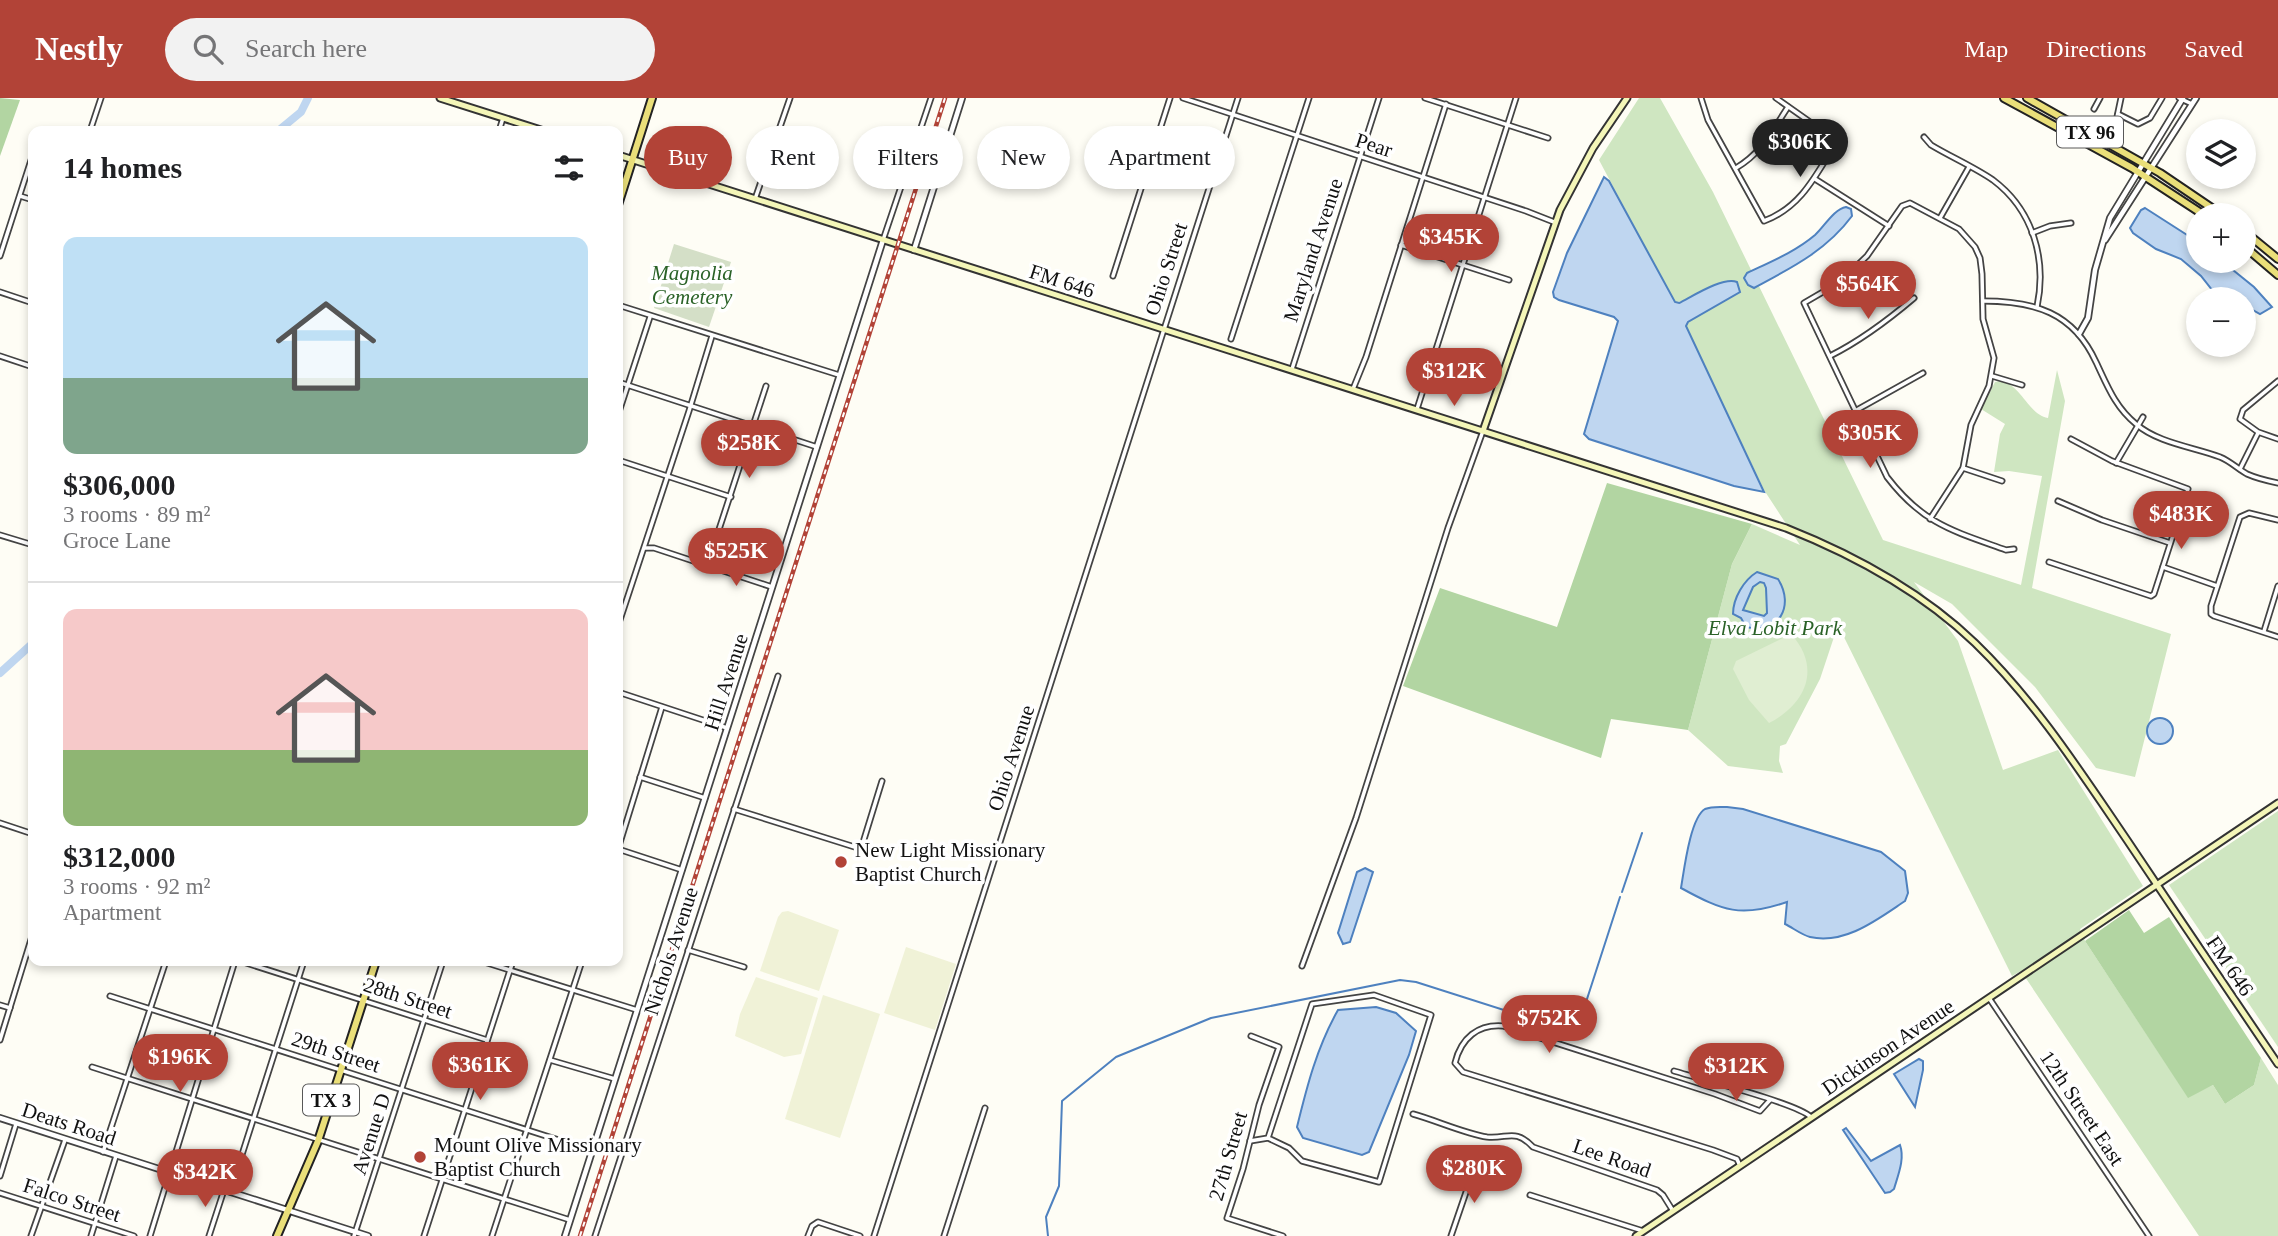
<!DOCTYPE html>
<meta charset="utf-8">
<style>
:root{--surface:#fff;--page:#f2f2f2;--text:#202124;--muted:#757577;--line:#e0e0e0;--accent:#b24337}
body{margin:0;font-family:Georgia,serif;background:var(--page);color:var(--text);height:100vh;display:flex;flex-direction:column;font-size:26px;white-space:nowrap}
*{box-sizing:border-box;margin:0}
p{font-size:23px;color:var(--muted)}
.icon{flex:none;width:38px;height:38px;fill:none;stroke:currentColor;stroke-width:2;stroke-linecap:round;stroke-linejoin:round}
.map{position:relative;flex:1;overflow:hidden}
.drawer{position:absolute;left:28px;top:28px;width:595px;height:840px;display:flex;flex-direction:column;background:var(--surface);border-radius:14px;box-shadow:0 4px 10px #0003}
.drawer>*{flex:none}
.hud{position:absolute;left:644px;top:28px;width:665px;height:63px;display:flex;gap:14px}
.fabs{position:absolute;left:2186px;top:21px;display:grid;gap:14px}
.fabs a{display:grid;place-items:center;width:70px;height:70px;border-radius:50%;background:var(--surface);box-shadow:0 4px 10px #0003;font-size:35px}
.price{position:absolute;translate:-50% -60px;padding:0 16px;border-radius:24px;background:var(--accent);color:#fff;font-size:23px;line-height:46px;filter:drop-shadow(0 2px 4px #0008)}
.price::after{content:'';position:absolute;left:50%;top:42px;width:21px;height:16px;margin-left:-10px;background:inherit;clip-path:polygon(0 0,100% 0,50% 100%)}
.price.active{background:#222;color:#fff}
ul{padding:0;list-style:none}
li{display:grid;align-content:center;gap:14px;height:371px;padding:0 35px}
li+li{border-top:2px solid var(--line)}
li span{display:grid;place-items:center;height:217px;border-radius:14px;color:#555}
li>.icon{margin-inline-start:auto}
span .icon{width:126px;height:126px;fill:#fffc;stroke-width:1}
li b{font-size:30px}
h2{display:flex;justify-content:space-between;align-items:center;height:84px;padding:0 35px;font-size:30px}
.tag{padding:0 24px;border-radius:32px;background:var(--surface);box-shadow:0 4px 10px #0003;font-size:24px;line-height:63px}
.tag.active{background:var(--accent);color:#fff}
header{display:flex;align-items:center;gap:42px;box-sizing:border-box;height:98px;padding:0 35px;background:var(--accent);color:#fff}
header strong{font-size:33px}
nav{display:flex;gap:38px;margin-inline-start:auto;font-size:24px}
.search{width:490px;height:63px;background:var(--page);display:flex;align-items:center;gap:18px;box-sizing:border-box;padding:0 24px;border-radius:38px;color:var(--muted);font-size:26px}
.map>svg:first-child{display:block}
.farmland{fill:#f0f2d7}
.green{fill:#cfe6c1}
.forest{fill:#b2d5a2}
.cemetery{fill:#d4dfc7}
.pitch{fill:#e0eed2}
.water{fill:#bfd6f0;stroke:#4e81bf;stroke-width:2;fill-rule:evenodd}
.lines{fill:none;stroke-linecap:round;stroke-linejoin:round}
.stream{stroke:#4e81bf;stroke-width:2}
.river{stroke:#bfd6f0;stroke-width:8}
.minor-casing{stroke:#444;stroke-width:7}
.tertiary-casing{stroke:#444;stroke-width:8}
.secondary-casing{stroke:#333;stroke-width:9}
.primary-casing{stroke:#222;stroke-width:10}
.minor{stroke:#fff;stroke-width:3.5}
.tertiary{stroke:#fff;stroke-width:4.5}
.secondary{stroke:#f4f6b8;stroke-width:5}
.primary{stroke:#eadf79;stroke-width:6}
.rail-casing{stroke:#b24337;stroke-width:4.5}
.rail{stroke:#fff;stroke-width:2;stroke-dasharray:5;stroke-linecap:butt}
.poi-dot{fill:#b24337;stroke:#fff;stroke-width:2.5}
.labels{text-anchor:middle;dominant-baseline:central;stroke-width:7;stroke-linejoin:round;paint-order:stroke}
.shield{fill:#fff;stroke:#585858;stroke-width:2}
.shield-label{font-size:19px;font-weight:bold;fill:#111}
.street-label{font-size:21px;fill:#111;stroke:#fff}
.park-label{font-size:21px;font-style:italic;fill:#2a6227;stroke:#fff}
.poi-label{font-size:21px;fill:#111;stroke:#fff;text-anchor:start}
</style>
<header>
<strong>Nestly</strong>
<div class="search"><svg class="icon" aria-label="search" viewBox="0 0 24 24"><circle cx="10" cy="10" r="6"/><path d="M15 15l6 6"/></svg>Search here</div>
<nav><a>Map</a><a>Directions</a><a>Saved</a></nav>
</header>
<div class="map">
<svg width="2278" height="1138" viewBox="0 0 2278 1138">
<rect width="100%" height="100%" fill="#fefdf5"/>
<g class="farmland">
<path d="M788,813L839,832L819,893L760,873L778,819L782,814Z"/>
<path d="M906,849L956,866L935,932L884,915Z"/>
<path d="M756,879L818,900L801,956L784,959L735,938L740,916Z"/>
<path d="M823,897L880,916L840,1040L785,1021Z"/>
</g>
<g class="green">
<path d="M1639,0H1660L1713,94L1883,442L2021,487L2042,378L2009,373L1994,374L2000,336L2005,326L1981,311L1995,284C2019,279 2026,316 2048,320L2057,272L2065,303L2032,490L2171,536L2135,679L2096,670L2035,589L1952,506L1914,484L1958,543L2003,672L2058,652L2143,788L2080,831L2085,843L2188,999L2213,987L2225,1006L2254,987L2261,960L2278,987V1138H2199L2021,873L2012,878L1838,527L1820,581L1786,646L1780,648L1779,663L1783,675L1728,668L1688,632L1732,466L1752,426L1800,447L1764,392L1686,228L1688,224L1739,194L1737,184L1675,205L1599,62Z"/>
<path d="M2278,713V949L2169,787Z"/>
</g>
<g class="forest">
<path d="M0,0L20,2L0,58Z"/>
<path d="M1607,385L1752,426L1732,466L1688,632L1611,621L1601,660L1403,588L1440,490L1557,529Z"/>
<path d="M2129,812L2144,835L2169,819L2261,960L2254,987L2225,1006L2213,987L2188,1000L2085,843Z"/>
</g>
<path class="cemetery" d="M674,146L731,164L709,229L654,210Z"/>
<path class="pitch" d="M1791,536C1822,570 1806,606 1769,625L1749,602L1733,571L1736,563Z"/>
<g class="water">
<path d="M1604,79L1609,83L1675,204L1679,205C1693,198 1724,178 1737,184L1740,194L1688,224L1686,228L1764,394L1734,388L1589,341L1584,336L1618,223L1614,219L1559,202L1554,199L1553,194L1567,155Z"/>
<path d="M1846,109L1851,111L1852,118C1826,153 1791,170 1754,190L1748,187L1744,180L1747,175C1770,164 1795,154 1815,137C1824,129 1834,111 1846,109Z"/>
<path d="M2145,110L2198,144V163L2223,164L2254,189L2272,209L2260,216L2244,207V201H2235L2226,196L2213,193L2201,178L2181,161L2156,151L2133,135L2130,130L2141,112Z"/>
<path d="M1757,474L1778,481C1795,508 1779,537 1746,529L1741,520L1733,516C1733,500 1744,482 1757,474ZM1760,484L1764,485L1766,490L1767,515L1764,518L1743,512L1753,489Z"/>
<circle cx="2160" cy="633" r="13"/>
<path d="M1727,709L1743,711L1881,754L1905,773L1908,795L1905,803C1878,821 1845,847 1810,839C1802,837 1793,830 1785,826L1787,804C1741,820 1723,813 1681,790C1684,773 1690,720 1705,711C1712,708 1721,709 1727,709Z"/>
<path d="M1365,770L1373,774L1350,844L1343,846L1338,835L1357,774Z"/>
<path d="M1376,909L1396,915L1416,933L1409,957L1369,1054L1362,1057L1303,1040L1297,1029C1307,988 1317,949 1338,912Z"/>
<path d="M1919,961L1923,963V972L1915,1009L1894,976Z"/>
<path d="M1846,1030L1871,1063L1900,1047C1905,1061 1898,1077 1894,1091L1890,1094L1885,1095L1843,1032Z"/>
</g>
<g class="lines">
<g class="stream">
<path d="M1622,794L1642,735"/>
<path d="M1048,1138L1046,1119L1059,1088L1062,1003L1116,959L1211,920L1400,882L1416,884L1576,935L1620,799"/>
</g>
<g class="river">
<path d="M278,33L301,14L308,0"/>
<path d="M0,575L33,545"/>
</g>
<defs>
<g id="minor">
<path d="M1183,0L1526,113L1554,124"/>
<path d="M1425,0L1548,40"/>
<path d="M1701,0L1708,22L1764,123C1802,109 1817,75 1837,43L1776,0"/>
<path d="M2179,0L2192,6"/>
<path d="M2094,11L2100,0"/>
<path d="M2118,16L2138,26L2150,20L2162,0"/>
<path d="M90,33L101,0"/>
<path d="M499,33L503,20"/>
<path d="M1924,39L1931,47C1951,59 1974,69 1993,82C2033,112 2047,161 2037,209"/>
<path d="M2109,45L2113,38L2121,0"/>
<path d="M1148,65L1210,85"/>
<path d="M1736,70C1762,55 1772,33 1788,9"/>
<path d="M1815,81L1889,128"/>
<path d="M20,98L33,102"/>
<path d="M755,101L790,0"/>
<path d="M1940,120L1969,69"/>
<path d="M2032,135L2050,128L2071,125"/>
<path d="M883,142L931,0"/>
<path d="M1401,147L1509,182"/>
<path d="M0,158L33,56"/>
<path d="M1113,178L1170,0"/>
<path d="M0,194L33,205"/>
<path d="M1983,203C2034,203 2073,214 2096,264C2107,287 2115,309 2136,326C2158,345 2193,349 2220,359C2230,363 2238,371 2247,376C2256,380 2268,383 2278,385"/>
<path d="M618,207L839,277"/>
<path d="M1231,241L1309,0"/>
<path d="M0,258L33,269"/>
<path d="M1830,258C1862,242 1887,223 1914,200"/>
<path d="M1292,271L1379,0"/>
<path d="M1992,278L2022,287"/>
<path d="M2278,283L2243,312L2240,321L2258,334L2278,341"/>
<path d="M618,284L817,349"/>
<path d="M1353,291L1366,259L1446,6"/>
<path d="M1417,311L1516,0"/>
<path d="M1855,313L1923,275"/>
<path d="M618,317L650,219"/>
<path d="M618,362L731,399"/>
<path d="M2116,365L2143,319"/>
<path d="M1963,370L2002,383"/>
<path d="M2240,371L2258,335"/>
<path d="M2058,403L2102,422L2170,445"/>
<path d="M1930,421L1963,370L1971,327L1989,288L1994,260L1983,221L1982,176L1980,160L1975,149L1959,131L1910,105L1902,108L1867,158L1840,184L1804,205L1887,379C1923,426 1953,433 2006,452L2014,451"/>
<path d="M2278,422L2249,415L2240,419L2211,508V516L2214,518L2278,539"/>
<path d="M0,437L33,447"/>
<path d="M645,450H654L772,489"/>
<path d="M2049,464L2151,498L2154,496L2188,391L2112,363L2071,341"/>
<path d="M707,468L766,288"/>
<path d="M2163,469L2217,488"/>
<path d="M618,528L689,313L712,238"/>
<path d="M2264,533L2278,488"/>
<path d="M618,594L727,630"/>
<path d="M640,679L705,700"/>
<path d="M734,711L861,751L882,683"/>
<path d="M0,725L33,736"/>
<path d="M618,751L662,609"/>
<path d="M618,751L682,772"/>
<path d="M688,852L744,869"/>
<path d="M240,863L487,942"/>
<path d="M481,863L637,912"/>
<path d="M1302,868L1356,720L1448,430L1483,333"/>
<path d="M110,898L593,1053"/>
<path d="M1989,900L2149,1138"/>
<path d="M0,907L10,910"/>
<path d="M1251,938L1279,949L1259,1007L1243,1071L1227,1120L1283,1138"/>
<path d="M0,942L33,835"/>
<path d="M550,962L615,981"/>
<path d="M92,969L570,1122"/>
<path d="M1674,973C1700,981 1796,1005 1811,1019"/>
<path d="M1413,1016C1435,1022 1466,1036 1487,1039C1508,1041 1515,1030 1533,1049L1657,1092L1663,1097L1673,1113"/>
<path d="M1250,1043L1268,1040L1312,906L1374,897L1431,917L1379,1084L1302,1063L1289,1050L1268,1040"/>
<path d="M103,1054L166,863"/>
<path d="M1740,1068L1737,1061L1713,1052L1463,974L1455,965C1461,940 1478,926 1503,928L1715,996L1760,1013L1770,1002"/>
<path d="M0,1078L16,1026"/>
<path d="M230,1094L304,863"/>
<path d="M0,1095L134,1138"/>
<path d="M1530,1097L1643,1133"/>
<path d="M31,1138L65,1042"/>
<path d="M91,1138L116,1058"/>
<path d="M150,1138L235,863"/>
<path d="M209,1138L224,1092"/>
<path d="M354,1138L443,863"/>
<path d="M424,1138L513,863"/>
<path d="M492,1138L582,863"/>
<path d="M595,1138L778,578"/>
<path d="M808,1138L812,1128L818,1124L860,1138"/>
<path d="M874,1138L1238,0"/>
<path d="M944,1138L985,1010"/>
<path d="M1451,1138L1475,1068"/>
</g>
<g id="tertiary">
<path d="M2105,142L2196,0"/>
<path d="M914,152L962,0"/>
<path d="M2079,236L2088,220L2095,172L2110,120L2183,0"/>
<path d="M0,1020L368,1138"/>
<path d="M565,1138L883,142"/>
</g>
<g id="secondary">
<path d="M440,0L544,33"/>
<path d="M618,57L1786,430C1854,457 1922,494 1975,545C2035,603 2080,673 2127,742C2177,817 2227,891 2278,966"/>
<path d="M1483,333L1560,112L1593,50L1627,0"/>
<path d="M1636,1138L2278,705"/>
</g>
<g id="primary">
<path d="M2004,0L2132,70L2204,117"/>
<path d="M2027,0L2160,75L2222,117"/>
<path d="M618,107L652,0"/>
<path d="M2244,133L2278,161"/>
<path d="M2244,148L2278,177"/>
<path d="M277,1138L318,1043L376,863"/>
</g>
</defs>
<use href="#minor" class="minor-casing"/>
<use href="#tertiary" class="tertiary-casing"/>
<use href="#secondary" class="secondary-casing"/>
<use href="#primary" class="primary-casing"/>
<use href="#minor" class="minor"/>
<use href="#tertiary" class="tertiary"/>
<use href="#secondary" class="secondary"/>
<use href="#primary" class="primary"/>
<defs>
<path id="rail" d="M580,1138L945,0"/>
</defs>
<use href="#rail" class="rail-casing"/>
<use href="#rail" class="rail"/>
</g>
<g class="poi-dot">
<circle cx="841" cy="764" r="7"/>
<circle cx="420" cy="1059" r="7"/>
</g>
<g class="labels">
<g class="shield">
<rect x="2057" y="18.5" width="66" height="31" rx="5"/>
<rect x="303" y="986.5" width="56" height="31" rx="5"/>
</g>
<g class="shield-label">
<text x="2090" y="34">TX 96</text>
<text x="331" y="1002">TX 3</text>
</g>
<g class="street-label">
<text transform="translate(1374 47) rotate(18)">Pear</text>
<text transform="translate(1313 152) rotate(-72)">Maryland Avenue</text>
<text transform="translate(1166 171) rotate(-72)">Ohio Street</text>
<text transform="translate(1062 183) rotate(18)">FM 646</text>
<text transform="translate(726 584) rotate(-72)">Hill Avenue</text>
<text transform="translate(1011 660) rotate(-72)">Ohio Avenue</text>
<text transform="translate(671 853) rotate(-72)">Nichols Avenue</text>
<text transform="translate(2230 868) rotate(56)">FM 646</text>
<text transform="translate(408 900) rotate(18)">28th Street</text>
<text transform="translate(1888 949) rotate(-34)">Dickinson Avenue</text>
<text transform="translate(336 954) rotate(18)">29th Street</text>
<text transform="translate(2082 1010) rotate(56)">12th Street East</text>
<text transform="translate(69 1026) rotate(18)">Deats Road</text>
<text transform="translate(371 1036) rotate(-72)">Avenue D</text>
<text transform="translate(1228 1058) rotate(-74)">27th Street</text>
<text transform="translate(1612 1060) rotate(19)">Lee Road</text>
<text transform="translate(72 1102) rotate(18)">Falco Street</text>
</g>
<g class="park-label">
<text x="692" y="175">Magnolia<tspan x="692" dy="24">Cemetery</tspan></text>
<text x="1775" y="530">Elva Lobit Park</text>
</g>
<g class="poi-label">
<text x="855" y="752">New Light Missionary<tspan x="855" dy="24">Baptist Church</tspan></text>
<text x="434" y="1047">Mount Olive Missionary<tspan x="434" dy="24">Baptist Church</tspan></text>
</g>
</g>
</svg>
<div class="fabs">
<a><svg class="icon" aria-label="layers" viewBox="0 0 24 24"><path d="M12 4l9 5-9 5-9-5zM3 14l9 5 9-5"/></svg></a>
<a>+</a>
<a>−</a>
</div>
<b class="price active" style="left:1800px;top:81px">$306K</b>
<b class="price" style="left:1451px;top:176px">$345K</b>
<b class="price" style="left:1868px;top:223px">$564K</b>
<b class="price" style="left:1454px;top:310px">$312K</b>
<b class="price" style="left:1870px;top:372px">$305K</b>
<b class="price" style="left:749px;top:382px">$258K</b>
<b class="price" style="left:2181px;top:453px">$483K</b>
<b class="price" style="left:736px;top:490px">$525K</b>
<b class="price" style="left:1549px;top:957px">$752K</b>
<b class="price" style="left:180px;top:996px">$196K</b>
<b class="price" style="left:480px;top:1004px">$361K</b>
<b class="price" style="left:1736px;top:1005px">$312K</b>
<b class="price" style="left:1474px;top:1107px">$280K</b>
<b class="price" style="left:205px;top:1111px">$342K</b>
<div class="hud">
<a class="tag active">Buy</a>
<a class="tag">Rent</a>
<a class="tag">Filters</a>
<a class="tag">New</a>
<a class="tag">Apartment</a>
</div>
<section class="drawer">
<h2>14 homes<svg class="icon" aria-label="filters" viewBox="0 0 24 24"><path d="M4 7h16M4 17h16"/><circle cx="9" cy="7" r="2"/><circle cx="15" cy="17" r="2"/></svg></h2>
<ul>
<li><span style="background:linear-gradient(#bfe0f5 65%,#7fa58c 0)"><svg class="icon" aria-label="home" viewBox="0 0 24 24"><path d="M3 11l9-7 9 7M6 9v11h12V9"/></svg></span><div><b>$306,000</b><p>3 rooms · 89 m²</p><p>Groce Lane</p></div></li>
<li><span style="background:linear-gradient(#f6c9c9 65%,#8fb573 0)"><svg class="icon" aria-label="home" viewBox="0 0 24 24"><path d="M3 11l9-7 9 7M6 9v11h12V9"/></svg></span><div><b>$312,000</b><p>3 rooms · 92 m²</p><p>Apartment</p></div></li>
</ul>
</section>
</div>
